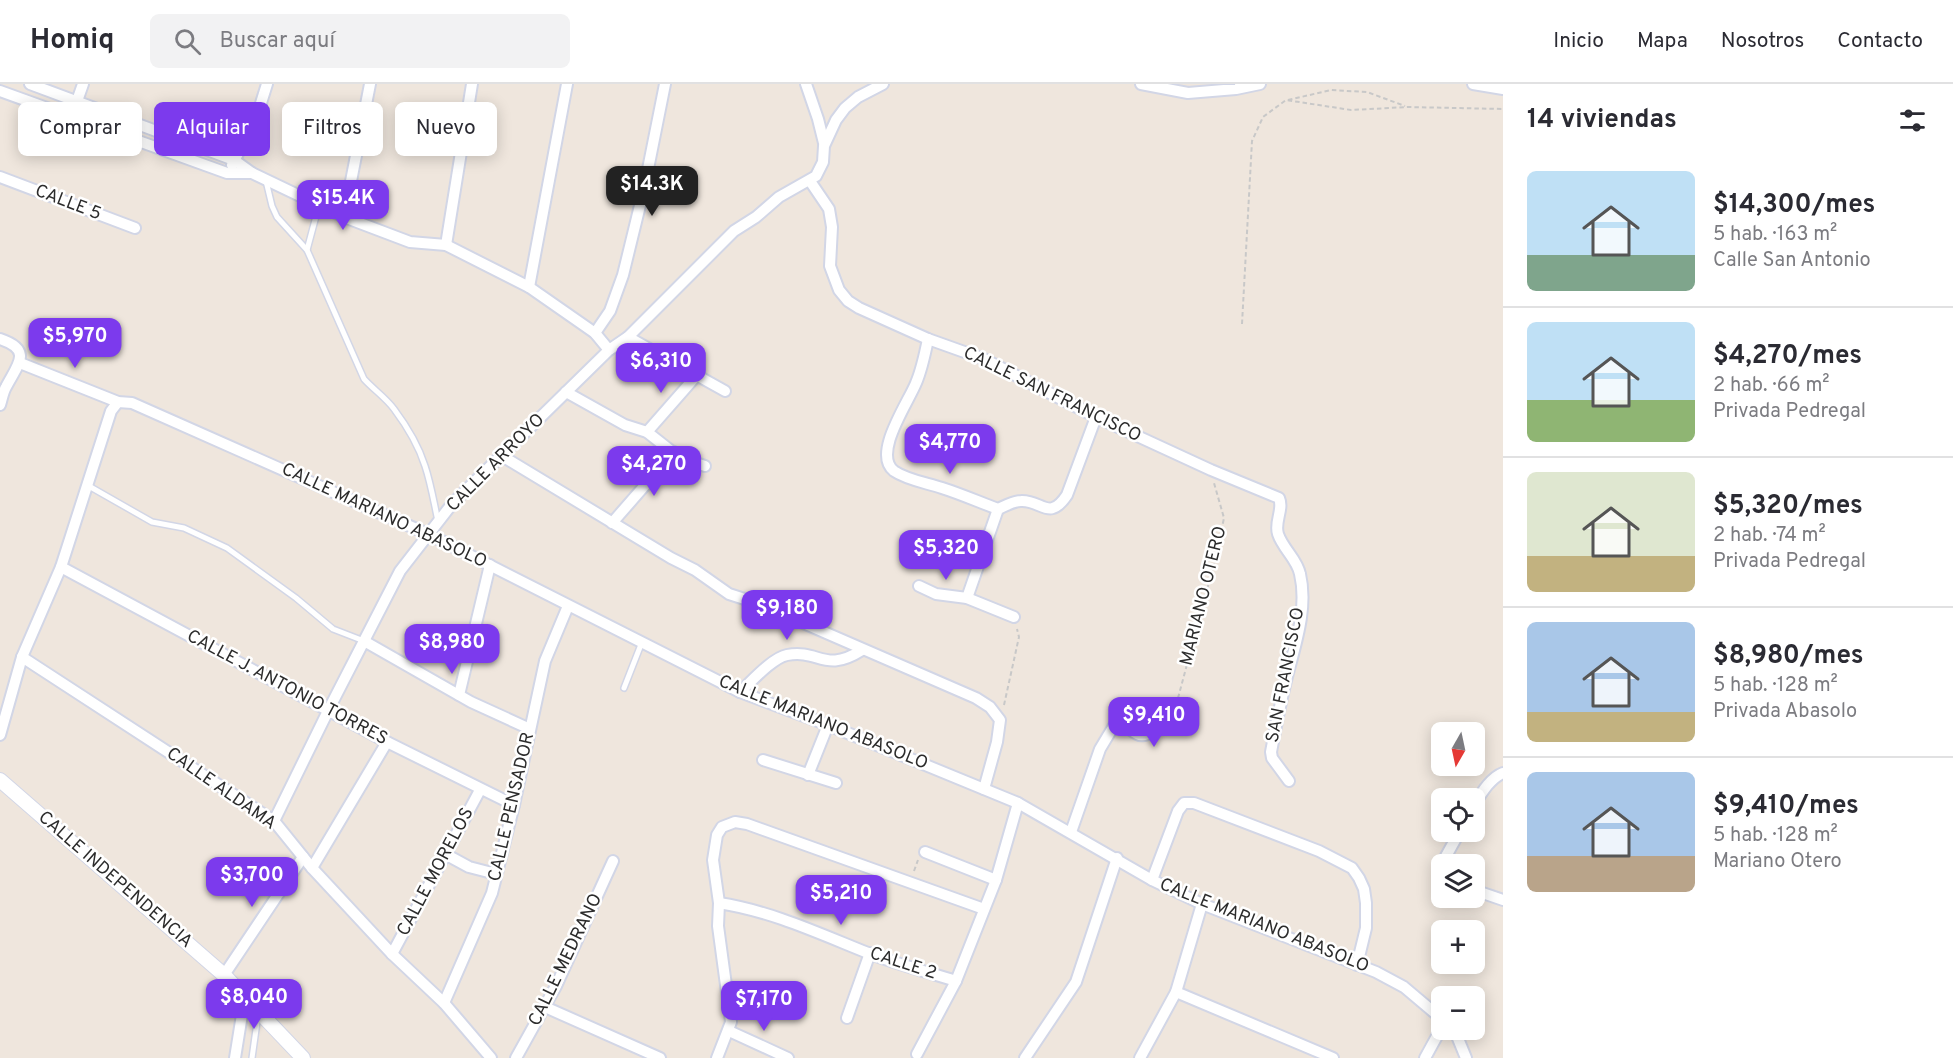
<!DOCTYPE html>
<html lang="es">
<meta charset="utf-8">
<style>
:root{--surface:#fff;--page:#f2f2f3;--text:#2b2b33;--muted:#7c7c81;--line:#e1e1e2;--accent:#7c3aed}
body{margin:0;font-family:Overpass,sans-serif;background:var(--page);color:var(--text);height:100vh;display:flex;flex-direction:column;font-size:22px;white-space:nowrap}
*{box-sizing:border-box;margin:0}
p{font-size:20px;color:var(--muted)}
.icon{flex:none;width:33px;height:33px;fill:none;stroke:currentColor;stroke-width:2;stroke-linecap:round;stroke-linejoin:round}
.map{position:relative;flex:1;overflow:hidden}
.side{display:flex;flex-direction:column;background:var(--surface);width:450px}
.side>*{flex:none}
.hud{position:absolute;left:18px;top:18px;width:570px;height:54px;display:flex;gap:12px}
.needle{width:39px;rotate:189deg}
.buttons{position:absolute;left:1431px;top:638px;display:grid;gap:12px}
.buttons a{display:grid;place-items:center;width:54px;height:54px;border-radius:9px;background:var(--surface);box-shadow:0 3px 15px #0003;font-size:30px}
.price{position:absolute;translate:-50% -51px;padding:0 14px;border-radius:12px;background:var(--accent);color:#fff;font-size:20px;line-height:39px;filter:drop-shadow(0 2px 3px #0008)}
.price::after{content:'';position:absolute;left:50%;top:36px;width:18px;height:14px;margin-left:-9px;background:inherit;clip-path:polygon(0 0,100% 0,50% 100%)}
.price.active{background:#222;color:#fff}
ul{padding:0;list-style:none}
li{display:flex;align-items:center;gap:18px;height:150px;padding:0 24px}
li+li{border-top:2px solid var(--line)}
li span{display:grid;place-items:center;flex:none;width:168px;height:120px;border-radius:9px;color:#555}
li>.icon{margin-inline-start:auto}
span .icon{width:72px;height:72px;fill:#fffc;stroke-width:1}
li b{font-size:26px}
h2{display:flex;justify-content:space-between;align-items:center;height:72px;padding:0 24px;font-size:26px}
.chip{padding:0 21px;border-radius:9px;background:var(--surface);box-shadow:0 3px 15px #0003;font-size:21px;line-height:54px}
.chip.active{background:var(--accent);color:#fff}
header{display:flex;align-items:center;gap:36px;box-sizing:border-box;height:84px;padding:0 30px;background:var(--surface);border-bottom:2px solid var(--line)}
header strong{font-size:28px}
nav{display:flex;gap:33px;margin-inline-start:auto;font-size:21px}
.search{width:420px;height:54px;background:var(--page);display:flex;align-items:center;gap:15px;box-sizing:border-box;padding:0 21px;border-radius:9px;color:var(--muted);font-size:22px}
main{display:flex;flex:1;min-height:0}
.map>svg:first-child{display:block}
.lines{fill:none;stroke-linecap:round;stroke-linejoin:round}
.service-casing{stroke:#d2d6e6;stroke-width:8}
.minor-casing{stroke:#d2d6e6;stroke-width:14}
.tertiary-casing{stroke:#d2d6e6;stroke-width:16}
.path{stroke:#c8c8c8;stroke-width:2;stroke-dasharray:4.5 3;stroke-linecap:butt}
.service{stroke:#fff;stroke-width:5}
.minor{stroke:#fff;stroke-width:10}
.tertiary{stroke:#fff;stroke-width:14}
.labels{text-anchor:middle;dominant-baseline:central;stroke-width:5;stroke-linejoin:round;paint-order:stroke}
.street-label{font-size:18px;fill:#2c2c2c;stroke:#fff}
</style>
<header>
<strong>Homiq</strong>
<div class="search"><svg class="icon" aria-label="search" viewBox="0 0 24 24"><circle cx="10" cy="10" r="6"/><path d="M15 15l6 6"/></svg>Buscar aquí</div>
<nav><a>Inicio</a><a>Mapa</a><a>Nosotros</a><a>Contacto</a></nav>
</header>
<main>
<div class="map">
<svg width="1503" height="974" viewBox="0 0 1503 974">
<rect width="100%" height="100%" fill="#efe6dd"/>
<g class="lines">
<defs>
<g id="service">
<path d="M266,97L272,122L277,133L307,166"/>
<path d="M319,121L307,166L364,295C373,305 386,314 394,325C406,341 419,363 425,382C431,400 434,419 438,437"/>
<path d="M87,401L152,438L184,444L227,464L296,514L333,545L364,557"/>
<path d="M624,604L642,558"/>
<path d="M252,974L258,931"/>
</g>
<g id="minor">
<path d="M30,0L234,76L252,89L344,133L410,158L446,161L529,203L595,249L609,266"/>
<path d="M806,0L818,35L824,59"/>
<path d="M1141,0L1188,9L1236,5L1260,0"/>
<path d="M1473,0L1503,5"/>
<path d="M0,7L227,89H252"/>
<path d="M77,17L83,0"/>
<path d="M232,81L256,35L267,0"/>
<path d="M0,93L135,144"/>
<path d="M810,97L829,125L832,143L830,182L839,206L848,217L859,224L928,255L984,275L1096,333L1211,386L1279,414C1284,425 1274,438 1278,450C1283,465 1297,475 1300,490C1309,528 1292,569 1284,605C1279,626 1275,647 1271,668L1272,674L1289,697"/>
<path d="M344,133L370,0"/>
<path d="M446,161L472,0"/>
<path d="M529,203L567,0"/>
<path d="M595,249L610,227L623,191L644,105L665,0"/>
<path d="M628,253L725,307"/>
<path d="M0,255C33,266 18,280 6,303C3,308 2,315 0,321"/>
<path d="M928,255C925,270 922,285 916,299C908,319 872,370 894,387C907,396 927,399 942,404C961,410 979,418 998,425C1005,422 1013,417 1021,417C1042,416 1049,438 1067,411L1096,333"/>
<path d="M20,279L118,318L132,319L430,451L740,608L828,641L1018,719L1152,796L1202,820L1376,888L1404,903L1442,935"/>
<path d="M566,308L625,341L647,348L680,374L705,382"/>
<path d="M647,348L697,291"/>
<path d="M502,372L671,474L695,486L729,510L757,519L976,614L990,623L1000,636L997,658L984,705"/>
<path d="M612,439L674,368"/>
<path d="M61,483L387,658L514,721"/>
<path d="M919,502L936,510L967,514L1014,533"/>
<path d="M967,514L998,425"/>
<path d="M364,557L471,618L530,645"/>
<path d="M22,573L274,737L312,784L392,870L444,919L491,974"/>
<path d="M740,608C751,598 772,574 787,571C820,565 824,590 862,566"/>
<path d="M459,611L490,481"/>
<path d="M0,651L22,573L61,483L111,327L118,318"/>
<path d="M763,676L836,699"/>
<path d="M808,691L828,641"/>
<path d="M1474,721C1481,710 1490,694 1503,689"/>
<path d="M274,737L329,625L400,487L452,420L609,266L628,253L734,147L756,133L779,113L816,92L823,78L824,62L836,36L845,24L858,13L883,0"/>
<path d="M1071,748L1100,665L1115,640L1121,639C1127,642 1131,647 1137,650C1150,657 1167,634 1176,626"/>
<path d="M925,768L996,796"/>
<path d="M445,770L469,783L496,790"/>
<path d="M312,784L387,658"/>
<path d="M1442,791L1440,783L1460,747"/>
<path d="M1152,796L1178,727L1184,719H1194L1319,767L1352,784L1359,794L1364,805L1366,819V844L1357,881"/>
<path d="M1474,806L1503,816"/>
<path d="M719,819C771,827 818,849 868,869C897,880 927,888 956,897"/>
<path d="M392,870L480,706"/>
<path d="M224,891L303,773"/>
<path d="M1176,908L1333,974"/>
<path d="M444,919L492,809L514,721L545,577L568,522"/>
<path d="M545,923L660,974"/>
<path d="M847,934L870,869"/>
<path d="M1451,945L1457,952L1466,974"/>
<path d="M729,947L788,974"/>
<path d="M917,970L956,897L996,796L1018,719"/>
<path d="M235,974L245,912"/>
<path d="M516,974L556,902L613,777"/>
<path d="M717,974L731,938L718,842L719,819L713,776L717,751L722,743L735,738L747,740L984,825"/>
<path d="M1025,974L1076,898L1117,774"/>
<path d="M1140,974L1176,908L1202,820"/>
<path d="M1425,974L1442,943"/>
</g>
<path id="tertiary" d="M0,696L224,891L303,974"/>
</defs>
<use href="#service" class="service-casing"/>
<use href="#minor" class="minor-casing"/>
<use href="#tertiary" class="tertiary-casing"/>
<g class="path">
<path d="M1288,16L1331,6L1367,8L1405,22"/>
<path d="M1242,240L1252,57L1263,33L1286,16L1351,26L1408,23L1503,25"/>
<path d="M1178,614L1215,476L1224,434L1214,399"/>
<path d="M1004,621L1019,553L1017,545"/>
<path d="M914,787L918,776"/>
</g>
<use href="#service" class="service"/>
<use href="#minor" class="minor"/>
<use href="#tertiary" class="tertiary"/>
</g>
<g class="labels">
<g class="street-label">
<text transform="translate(68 119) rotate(21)">CALLE 5</text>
<text transform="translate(1052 311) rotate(26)">CALLE SAN FRANCISCO</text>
<text transform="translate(496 379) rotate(-45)">CALLE ARROYO</text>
<text transform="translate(384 432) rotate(25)">CALLE MARIANO ABASOLO</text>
<text transform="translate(1204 512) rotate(-76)">MARIANO OTERO</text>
<text transform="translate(1286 591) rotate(-79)">SAN FRANCISCO</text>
<text transform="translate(287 604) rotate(28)">CALLE J. ANTONIO TORRES</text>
<text transform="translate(823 639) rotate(22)">CALLE MARIANO ABASOLO</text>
<text transform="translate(221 705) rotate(35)">CALLE ALDAMA</text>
<text transform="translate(512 723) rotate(-77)">CALLE PENSADOR</text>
<text transform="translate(436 788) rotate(-62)">CALLE MORELOS</text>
<text transform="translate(115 796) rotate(41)">CALLE INDEPENDENCIA</text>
<text transform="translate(1264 842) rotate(22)">CALLE MARIANO ABASOLO</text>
<text transform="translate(566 876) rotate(-64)">CALLE MEDRANO</text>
<text transform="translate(903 880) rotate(18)">CALLE 2</text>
</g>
</g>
</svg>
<div class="buttons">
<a><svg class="needle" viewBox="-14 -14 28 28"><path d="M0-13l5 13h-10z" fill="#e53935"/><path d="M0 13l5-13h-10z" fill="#7c7c81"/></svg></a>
<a><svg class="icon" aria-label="locate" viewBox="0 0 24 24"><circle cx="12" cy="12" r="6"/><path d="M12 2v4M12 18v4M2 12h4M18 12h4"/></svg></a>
<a><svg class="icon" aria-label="layers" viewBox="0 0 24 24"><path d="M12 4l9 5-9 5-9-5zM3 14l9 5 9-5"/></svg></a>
<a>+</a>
<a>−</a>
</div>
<b class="price active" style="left:652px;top:133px">$14.3K</b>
<b class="price" style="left:343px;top:147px">$15.4K</b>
<b class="price" style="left:75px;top:285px">$5,970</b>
<b class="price" style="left:661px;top:310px">$6,310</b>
<b class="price" style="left:950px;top:391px">$4,770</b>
<b class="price" style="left:654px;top:413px">$4,270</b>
<b class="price" style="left:946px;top:497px">$5,320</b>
<b class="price" style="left:787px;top:557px">$9,180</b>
<b class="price" style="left:452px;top:591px">$8,980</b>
<b class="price" style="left:1154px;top:664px">$9,410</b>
<b class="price" style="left:252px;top:824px">$3,700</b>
<b class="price" style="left:841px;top:842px">$5,210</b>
<b class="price" style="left:254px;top:946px">$8,040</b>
<b class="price" style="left:764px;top:948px">$7,170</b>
<div class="hud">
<a class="chip">Comprar</a>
<a class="chip active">Alquilar</a>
<a class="chip">Filtros</a>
<a class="chip">Nuevo</a>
</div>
</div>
<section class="side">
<h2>14 viviendas<svg class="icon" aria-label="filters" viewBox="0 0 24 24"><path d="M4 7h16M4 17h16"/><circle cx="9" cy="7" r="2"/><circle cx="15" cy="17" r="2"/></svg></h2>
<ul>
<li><span style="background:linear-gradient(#bfe0f5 70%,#7fa58c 0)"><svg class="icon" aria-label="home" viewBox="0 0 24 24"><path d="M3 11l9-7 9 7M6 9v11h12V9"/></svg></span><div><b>$14,300/mes</b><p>5 hab. · 163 m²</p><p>Calle San Antonio</p></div></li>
<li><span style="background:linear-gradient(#bfe0f5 65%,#8fb573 0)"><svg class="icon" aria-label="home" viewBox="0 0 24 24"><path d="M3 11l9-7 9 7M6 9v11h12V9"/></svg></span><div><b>$4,270/mes</b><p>2 hab. · 66 m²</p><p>Privada Pedregal</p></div></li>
<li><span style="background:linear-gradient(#dfe7d0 70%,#c2b280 0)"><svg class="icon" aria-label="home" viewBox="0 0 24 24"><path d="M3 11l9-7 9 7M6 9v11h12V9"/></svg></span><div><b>$5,320/mes</b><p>2 hab. · 74 m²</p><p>Privada Pedregal</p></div></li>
<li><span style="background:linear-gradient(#a9c7e8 75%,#c2b280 0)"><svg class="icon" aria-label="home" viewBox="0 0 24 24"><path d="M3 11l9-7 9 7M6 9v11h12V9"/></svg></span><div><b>$8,980/mes</b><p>5 hab. · 128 m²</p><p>Privada Abasolo</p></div></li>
<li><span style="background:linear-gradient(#a9c7e8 70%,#b9a48a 0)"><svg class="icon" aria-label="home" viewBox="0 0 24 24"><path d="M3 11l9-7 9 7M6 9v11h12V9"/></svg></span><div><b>$9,410/mes</b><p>5 hab. · 128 m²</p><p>Mariano Otero</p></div></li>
</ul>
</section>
</main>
